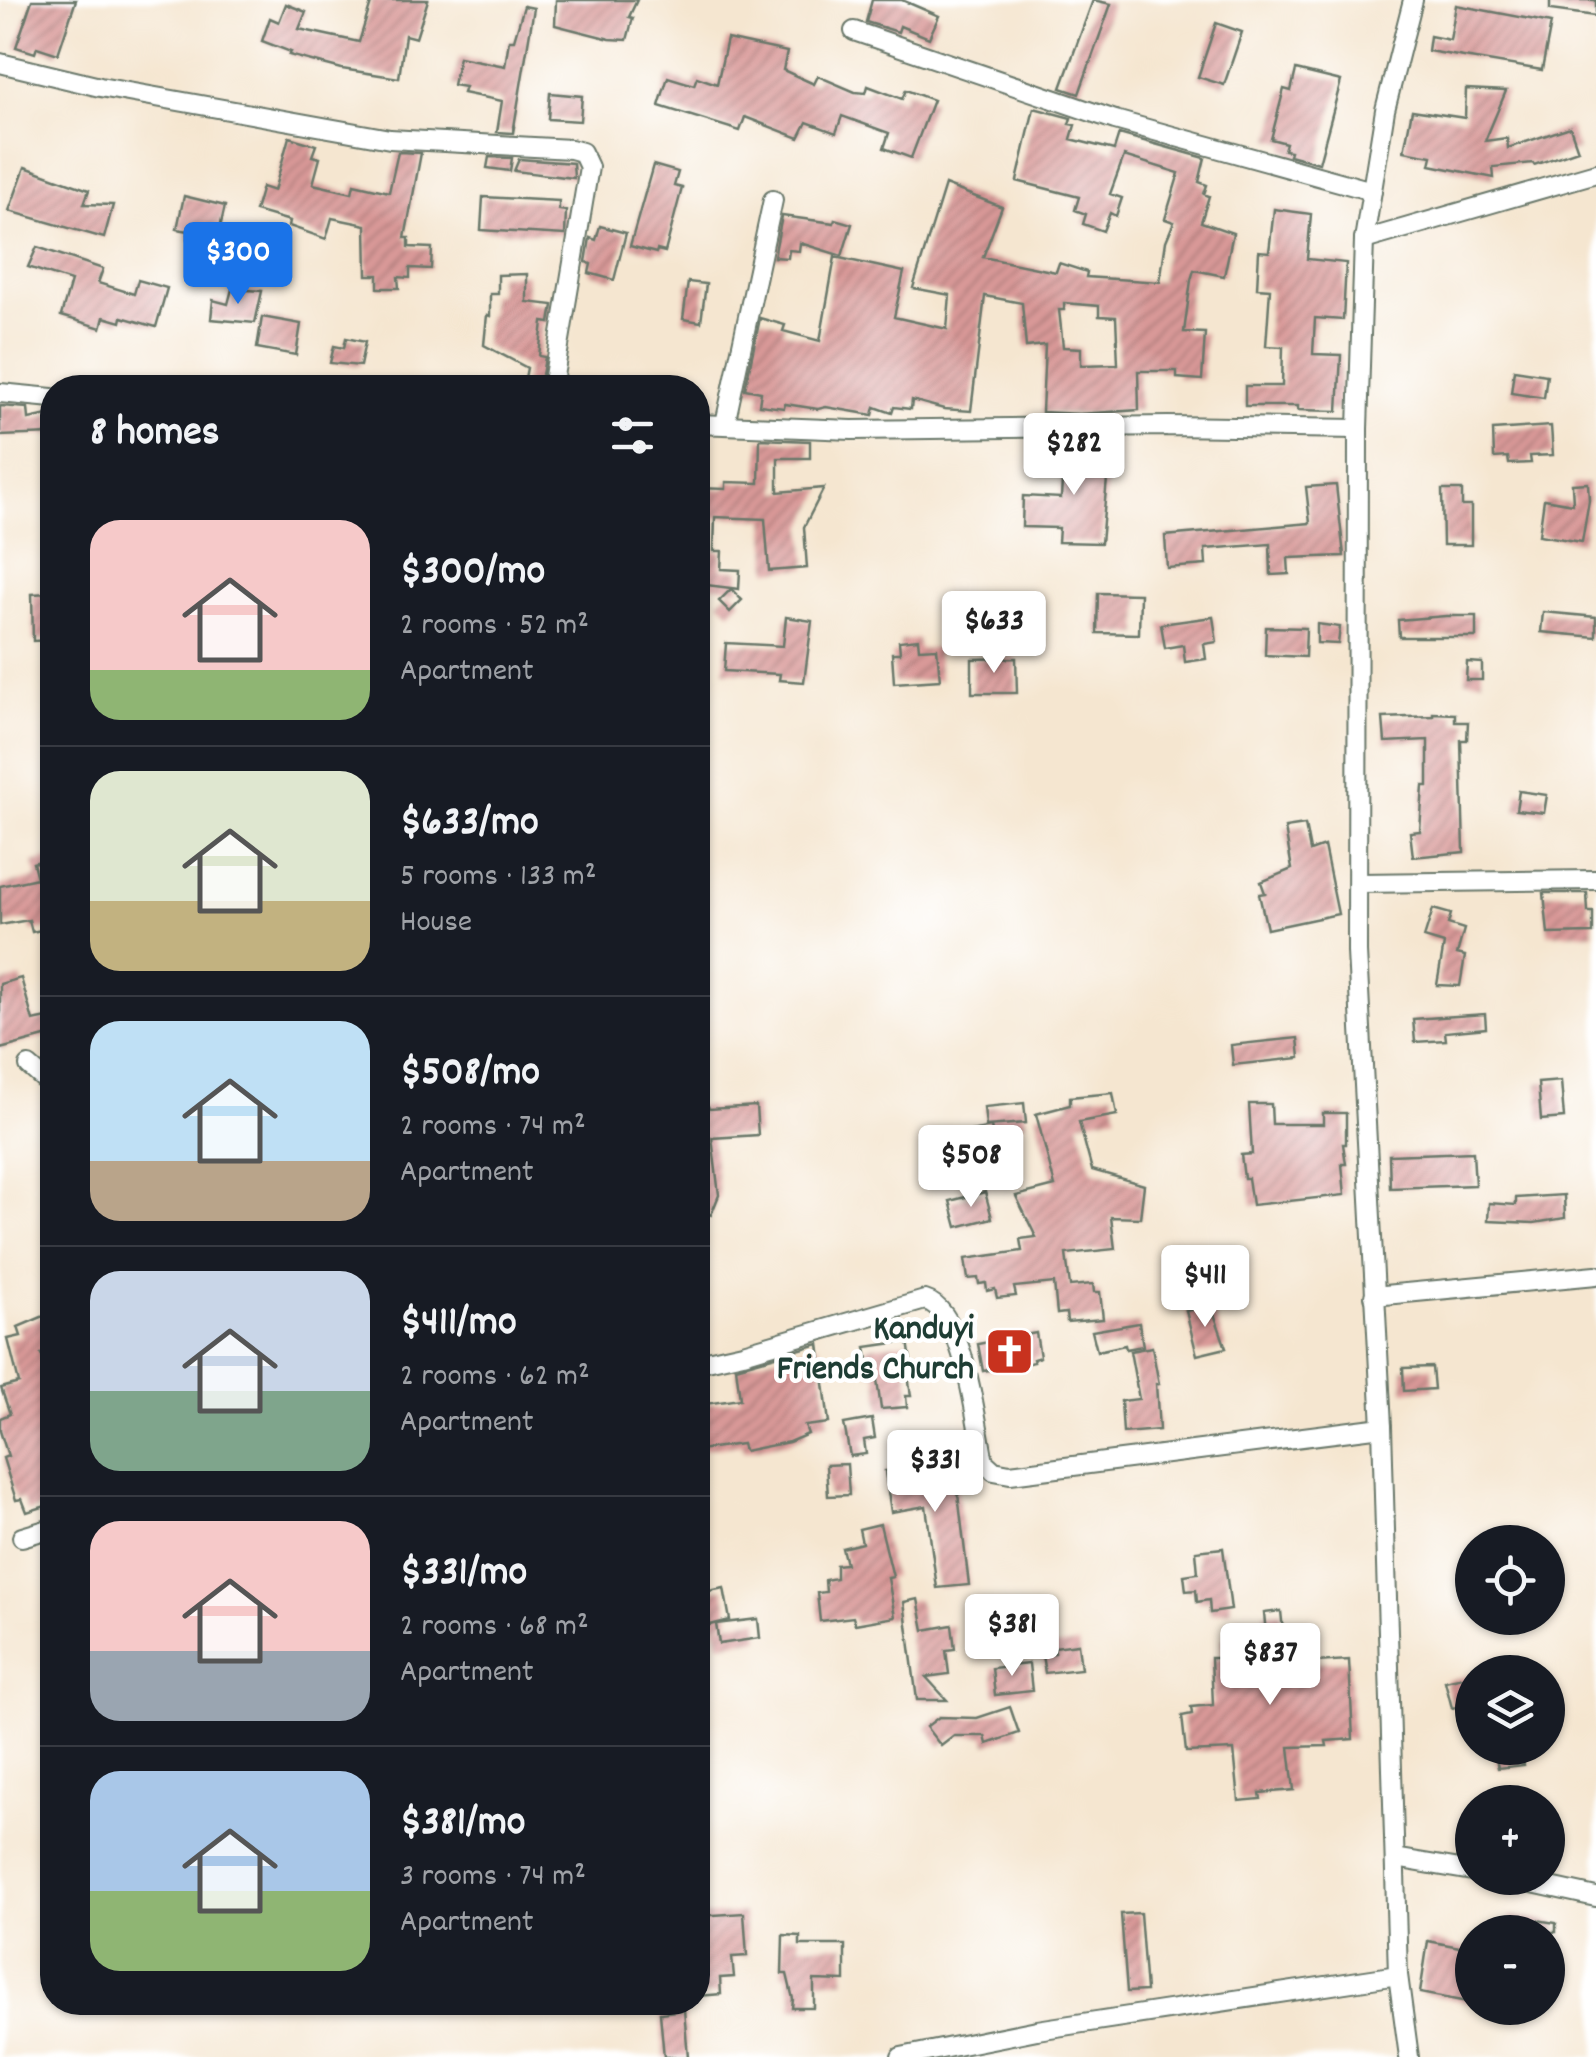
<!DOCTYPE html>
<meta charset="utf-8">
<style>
:root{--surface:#171b24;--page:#20242c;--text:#f1f3f6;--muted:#9ea1a6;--line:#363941;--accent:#1a73e8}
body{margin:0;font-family:Dekko,sans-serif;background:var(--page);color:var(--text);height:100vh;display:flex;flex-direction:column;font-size:38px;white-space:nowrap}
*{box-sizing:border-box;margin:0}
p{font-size:32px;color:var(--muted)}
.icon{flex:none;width:55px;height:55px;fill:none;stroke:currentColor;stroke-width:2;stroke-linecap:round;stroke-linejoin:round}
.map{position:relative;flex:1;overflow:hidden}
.sheet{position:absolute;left:40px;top:375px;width:670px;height:1640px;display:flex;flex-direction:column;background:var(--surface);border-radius:40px;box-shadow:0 2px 8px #0004}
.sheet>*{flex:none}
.controls{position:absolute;left:1455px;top:1525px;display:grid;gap:20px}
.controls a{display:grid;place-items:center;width:110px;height:110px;border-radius:50%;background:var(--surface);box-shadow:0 2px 8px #0004;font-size:50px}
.price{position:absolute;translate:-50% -85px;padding:0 22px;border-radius:10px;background:#fff;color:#222;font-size:32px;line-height:65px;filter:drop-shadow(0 2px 5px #0008)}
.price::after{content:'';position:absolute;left:50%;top:60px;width:30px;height:22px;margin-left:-15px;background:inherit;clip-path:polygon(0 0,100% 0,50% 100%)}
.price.selected{background:var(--accent);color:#fff}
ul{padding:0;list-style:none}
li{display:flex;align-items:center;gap:30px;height:250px;padding:0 50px}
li+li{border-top:2px solid var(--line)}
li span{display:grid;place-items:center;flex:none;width:280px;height:200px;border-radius:30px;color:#555}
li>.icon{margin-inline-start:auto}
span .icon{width:120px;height:120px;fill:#fffc;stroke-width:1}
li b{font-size:42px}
h2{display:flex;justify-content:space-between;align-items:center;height:120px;padding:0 50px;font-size:42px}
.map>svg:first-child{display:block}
.building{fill:url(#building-hatch);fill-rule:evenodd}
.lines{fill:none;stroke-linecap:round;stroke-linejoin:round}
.minor-casing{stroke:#6a786b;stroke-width:22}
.minor{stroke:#fff;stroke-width:18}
.labels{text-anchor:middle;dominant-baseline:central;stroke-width:9;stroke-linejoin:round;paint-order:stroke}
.poi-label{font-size:35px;font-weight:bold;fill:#1f3d34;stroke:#fff;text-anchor:end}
</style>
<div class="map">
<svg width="1596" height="2057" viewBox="0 0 1596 2057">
<defs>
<pattern id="building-hatch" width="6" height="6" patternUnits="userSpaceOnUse" patternTransform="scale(2.5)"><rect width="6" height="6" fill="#d99998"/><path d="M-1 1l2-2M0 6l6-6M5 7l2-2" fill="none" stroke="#af7e7d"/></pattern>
</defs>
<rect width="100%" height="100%" fill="#fff"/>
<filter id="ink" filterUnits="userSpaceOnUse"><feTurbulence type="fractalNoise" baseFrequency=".01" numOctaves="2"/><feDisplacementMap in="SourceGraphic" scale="20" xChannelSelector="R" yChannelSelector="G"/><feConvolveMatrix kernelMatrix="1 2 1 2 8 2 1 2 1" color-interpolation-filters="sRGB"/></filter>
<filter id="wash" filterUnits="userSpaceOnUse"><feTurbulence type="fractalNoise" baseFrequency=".0048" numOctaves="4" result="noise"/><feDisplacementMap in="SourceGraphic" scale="40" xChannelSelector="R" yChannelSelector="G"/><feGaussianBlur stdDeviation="2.25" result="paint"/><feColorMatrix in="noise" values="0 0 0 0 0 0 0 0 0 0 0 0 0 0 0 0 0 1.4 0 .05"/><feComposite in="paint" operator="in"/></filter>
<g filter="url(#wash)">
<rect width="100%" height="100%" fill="#f5e6d0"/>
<g id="blocks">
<g class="building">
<path d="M32,0H76L58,54L37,47L35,53L16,47Z"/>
<path d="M372,0H428L416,38L405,35L399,78L342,69L289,55L291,52L262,41L270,18L279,22L286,4L306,12L299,29L359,42Z"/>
<path d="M556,0H637L629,17L633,18L627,40L610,39L555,25Z"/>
<path d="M872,0H902L939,16L929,38L900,26L898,32L866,22Z"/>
<path d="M1093,0L1111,4L1079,94L1061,88Z"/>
<path d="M1550,0H1596V16L1550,10Z"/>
<path d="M1456,5L1551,23L1542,70L1428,51L1430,36L1450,40Z"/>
<path d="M524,6L534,8L513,133L497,132L502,101L463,93L465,87L453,85L459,57L505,66L509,40H514Z"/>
<path d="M1216,23L1242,32L1224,85L1198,77Z"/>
<path d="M727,39L787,52L783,70L814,84L818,76L855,92L866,93L868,86L902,99L906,90L933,100L911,158L884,148L889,133L842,116L836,133L807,122L799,138L745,117L740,131L659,106L668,77L694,85L697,77L717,84Z"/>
<path d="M1296,70L1341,81L1319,163L1289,155L1290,151L1284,150L1286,143L1271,139L1284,89L1291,91Z"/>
<path d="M1466,89L1506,91L1485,141L1507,138L1508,148L1570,127L1578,150L1534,165L1533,163L1493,167L1494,178L1430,165L1432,156L1404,151L1412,110L1465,118Z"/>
<path d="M550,93L582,96L580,121L548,119Z"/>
<path d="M1034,108L1071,118L1069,124L1075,125L1071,139L1114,150L1119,134L1205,158L1199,182L1207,185L1204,194L1209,196L1201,222L1233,233L1224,276L1194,270L1191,280L1184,332L1205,333L1202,380L1177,378V371H1138L1139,410L1079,414L1042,412L1045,345L1026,347L1022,303L985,296L971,411L944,409L912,400L911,409L894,407L892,413L875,407L873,415L826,407L818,409L785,404L784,408L759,405L761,392L745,389L760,318L785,325L783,331L820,341L835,257L904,272L894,317L947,329L950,295L913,288L945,185L1002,207L983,257L1056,272L1059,263L1087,272L1086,277L1160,282L1166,241L1174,222L1165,219L1179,173L1124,156L1110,194L1122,198L1116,216L1110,213L1103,231L1083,224L1086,214L1075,210L1079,197L1017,181ZM1064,303L1099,306V316L1116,317L1118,364L1081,365V348L1063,347L1059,310H1064Z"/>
<path d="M289,137L316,145L312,156L320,158L313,184L352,193L354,184L389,192L398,152L421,153L405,238H409V247L432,248L431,269L410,268V278L398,277L399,288H378V275H367L366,225L332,218L326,239L289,226L290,221L255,211L262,187L274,191Z"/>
<path d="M489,157L512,158L510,171L487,168Z"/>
<path d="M519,159L573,163L574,178L514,171Z"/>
<path d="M653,165L678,172L674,186L682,188L665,252L657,250L656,253L630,246Z"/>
<path d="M25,167L89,190L84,204L113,205L104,238L9,211Z"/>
<path d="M184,196L225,206L217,241L209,240L208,244L187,239L189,231L177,229Z"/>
<path d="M483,197L559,201V210L566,211L565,235L481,230Z"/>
<path d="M1274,209L1311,214L1307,259L1346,263L1343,320L1315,318L1313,354L1341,355L1338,411L1298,410V406H1245V386H1282L1283,347L1266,346L1270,289L1257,288L1259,251L1269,252Z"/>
<path d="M782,216L834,223L835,219L852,224L842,256L800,243L799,251L789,250L788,258L774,257Z"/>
<path d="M600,226L626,233L614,280L589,273L591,264L586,262L590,238L596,240Z"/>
<path d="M37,247L103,269L98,283L134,294L138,280L167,288L156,327L122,317L121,322L104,317L101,328L61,316L71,281L28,267Z"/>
<path d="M527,274V302L553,305L550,323L543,322L539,356L545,357L540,388H523L527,368L484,345L487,315L490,316V294H498V275Z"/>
<path d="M688,282L706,284L701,322L683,319Z"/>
<path d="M232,289L262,291L255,323L211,319L213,300L228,304Z"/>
<path d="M262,317L301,324L296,355L257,348Z"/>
<path d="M346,338L365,342L360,366L330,363L334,346L344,348Z"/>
<path d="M1514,370L1547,375L1544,398L1511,393Z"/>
<path d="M0,406L28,408L29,419L52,414V434L0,436Z"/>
<path d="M1551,426L1553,455L1530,456L1531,463L1509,464L1508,457L1494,458L1493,430Z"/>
<path d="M760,439L810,441V458H778V492L824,488L804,527L807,568L769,571L765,519L715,517L714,551H722L721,569L740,570L739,589L698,584V488L726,489V482L759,483Z"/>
<path d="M1088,445L1110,447L1101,543L1058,542L1059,528L1022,527L1023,496L1061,498L1064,447H1088Z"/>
<path d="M1588,483L1589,500L1582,542L1539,535L1544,499L1573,504L1572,484Z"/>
<path d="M1336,485L1344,556L1288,558L1289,574L1271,575L1270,544L1205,549L1206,565L1167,568L1165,536L1310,523L1306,487Z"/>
<path d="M1442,490H1462V506H1471V545H1443Z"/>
<path d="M731,589L742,600L730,612L719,601Z"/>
<path d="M50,593V640L33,641L32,594Z"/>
<path d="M1098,593L1140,594L1139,634L1097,633Z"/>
<path d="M1543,612L1596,617V637L1541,632Z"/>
<path d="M1446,616H1476V637H1399L1398,620Z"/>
<path d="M786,617L812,621L804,682L779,680L780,674L724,671L726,643L783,646Z"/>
<path d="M1213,617L1217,642L1204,644L1206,659L1185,662L1183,645L1165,648L1161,624Z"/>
<path d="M1317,624L1340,627L1338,644L1317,643Z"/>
<path d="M1266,627L1306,628L1305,657L1265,655Z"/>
<path d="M918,639L919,649L937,648L940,680L894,683L892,653H900L899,641Z"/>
<path d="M1016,658L1017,693H972V659Z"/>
<path d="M1467,662L1482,663V680H1466Z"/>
<path d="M1433,713L1455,714V722H1468L1467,740H1461L1464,852L1413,857L1410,832L1420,831L1423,786H1428V740L1385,742L1383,718L1433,716Z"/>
<path d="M1519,791L1547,795L1544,813L1516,810Z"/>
<path d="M1305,825L1310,851L1324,846L1338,914L1267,929L1259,894L1265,893L1261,882L1292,869L1285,828Z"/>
<path d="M52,858L50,928L32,932L29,920L0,925V886L37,878L33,863Z"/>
<path d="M1544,893H1587L1588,912H1593V933L1548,934Z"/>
<path d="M1433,909L1451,914L1448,924L1464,929L1457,954L1465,956L1460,986L1437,985L1444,944L1424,938Z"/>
<path d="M21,978L33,1021L52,1017V1035L0,1049V984Z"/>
<path d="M1485,1014L1486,1028L1445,1032L1446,1040L1415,1042L1413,1019Z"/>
<path d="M1298,1038L1300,1058L1233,1065L1231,1045Z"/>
<path d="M1561,1081L1564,1118L1541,1120L1538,1083Z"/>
<path d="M1113,1093L1117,1115L1079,1122L1092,1170L1144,1185L1140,1218L1111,1217L1115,1249L1066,1254L1070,1286L1093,1284L1094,1292H1100L1103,1319L1067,1322L1066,1313L1057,1314L1054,1283L1014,1287L1016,1296L997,1298L995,1289L987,1291L986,1283L979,1284L978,1278L968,1279L965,1259L1022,1251L1020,1239L1036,1237L1016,1196L1055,1186L1036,1114L1070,1105V1097Z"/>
<path d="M1024,1103L1026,1123L986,1126L984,1107Z"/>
<path d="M1249,1104H1271L1272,1124H1323V1113H1346V1144H1343L1346,1164H1342L1345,1195L1252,1205L1248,1178H1244L1241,1155L1252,1154Z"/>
<path d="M698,1106H708L709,1109L756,1106L758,1135L712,1138L719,1195L711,1215L698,1210Z"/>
<path d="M991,1127L996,1151L977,1155L971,1131Z"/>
<path d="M1473,1152L1475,1185L1390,1188L1389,1155Z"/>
<path d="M985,1192L992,1218L957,1227L950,1201Z"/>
<path d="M1564,1195L1565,1218L1534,1223L1488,1221L1489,1203L1516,1205V1198Z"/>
<path d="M1211,1305L1226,1348L1197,1355L1186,1311Z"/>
<path d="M44,1316L52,1337V1349L41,1354L52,1384V1504L27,1512L22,1499L16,1500L3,1458L8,1456L0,1431V1418L10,1414L1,1388L19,1383L8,1339L21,1336L18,1327Z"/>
<path d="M1139,1323L1143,1346L1126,1349L1125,1345L1097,1351L1092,1331Z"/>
<path d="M1036,1333L1040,1357L1033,1359L1034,1362L983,1371L978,1344Z"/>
<path d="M908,1341L912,1368H907L911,1396H906L907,1407L881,1409L876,1373H870L866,1347Z"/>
<path d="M819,1344L829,1423L805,1426L808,1434L789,1442L744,1451L742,1444L698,1450V1405L740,1399L736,1367Z"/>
<path d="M1152,1347L1159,1384H1156L1159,1430L1123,1433L1121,1401L1139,1399L1130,1351Z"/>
<path d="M1432,1367L1434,1389L1404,1391L1403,1368Z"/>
<path d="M872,1419L875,1438L864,1440L866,1454L850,1456L844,1424Z"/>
<path d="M954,1461L969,1585L937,1588L926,1506L891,1512L885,1471Z"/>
<path d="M847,1464L849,1495L828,1496L826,1465Z"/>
<path d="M880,1524L893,1577L888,1578L895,1617L855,1624L853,1617L820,1621L817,1593L826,1592L825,1580L836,1578V1565L846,1564L842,1548L862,1543L859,1529Z"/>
<path d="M1223,1548L1231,1610L1210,1613L1209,1600L1197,1602L1196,1590L1186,1591L1184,1575L1198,1573L1196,1551Z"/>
<path d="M724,1588L730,1620L710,1625L704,1592Z"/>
<path d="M918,1599L924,1630L952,1625L955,1649L946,1650L949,1674L926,1677L947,1700H917L904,1602Z"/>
<path d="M1281,1611L1283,1631L1289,1630L1292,1655L1316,1654V1662L1349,1660L1353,1739L1326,1741L1327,1746L1289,1747L1294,1790L1260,1793L1261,1799L1239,1801L1234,1750L1186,1752L1182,1716L1192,1714L1191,1707L1213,1705L1211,1658H1223L1221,1639L1266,1634L1264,1613Z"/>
<path d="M758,1619L760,1638L719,1644L716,1624Z"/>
<path d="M1078,1644L1081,1669L1045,1673L1042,1655L1055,1653L1054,1647Z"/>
<path d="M1029,1664L1032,1691L995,1695L992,1668Z"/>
<path d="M1472,1675V1703L1452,1708L1445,1681Z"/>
<path d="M1010,1707L1019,1733L987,1744L985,1736H954L941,1746L926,1727L939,1717L977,1718Z"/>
<path d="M1494,1748H1521L1524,1765L1498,1768Z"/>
<path d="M744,1913L747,1956L732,1957L734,1977L720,1978L721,1994L699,1996L698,1916Z"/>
<path d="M1140,1913L1146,1991L1127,1992L1121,1914Z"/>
<path d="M1511,1916L1556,1923V1932H1508Z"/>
<path d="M783,1935L800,1936V1945H845V1981L814,1980V2008H792L793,1999L787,1974H782Z"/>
<path d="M1428,1941L1465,1948L1463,1959L1472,1961V2003L1420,1993Z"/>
<path d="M684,2010L688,2057H664L660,2013Z"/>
</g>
</g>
</g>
<g filter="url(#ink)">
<use href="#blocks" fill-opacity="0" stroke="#6a786b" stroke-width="2.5"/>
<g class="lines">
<defs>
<g id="minor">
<path d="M854,31L1115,120L1372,191"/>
<path d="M0,63L100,87L390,139L571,149L582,152L589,167L552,388"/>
<path d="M1364,240L1596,173"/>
<path d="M0,393L52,398"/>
<path d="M698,424L852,430L1168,426L1358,429"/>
<path d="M725,424L773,200"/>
<path d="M1358,883L1596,880"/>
<path d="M29,1066L52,1086"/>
<path d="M1374,1296L1596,1275"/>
<path d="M698,1363L743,1353L925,1300C965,1311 976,1424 984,1462L994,1471L1010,1474L1382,1427"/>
<path d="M22,1537L52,1528"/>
<path d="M1395,1858L1472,1871"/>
<path d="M1510,1878L1596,1897"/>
<path d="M901,2057L1037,2030L1398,1975"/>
<path d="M1409,2057L1398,1975L1382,1427L1357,952L1358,429L1364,240L1385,110L1413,0"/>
</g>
</defs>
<use href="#minor" class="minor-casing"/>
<use href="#minor" class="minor"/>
</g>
</g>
<defs>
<symbol id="church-square" viewBox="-11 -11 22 22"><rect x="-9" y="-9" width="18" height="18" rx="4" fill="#c8321e" stroke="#fff"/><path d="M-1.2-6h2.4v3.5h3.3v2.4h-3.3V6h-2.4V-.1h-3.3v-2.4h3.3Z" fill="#fff"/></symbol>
</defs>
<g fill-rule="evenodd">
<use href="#church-square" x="982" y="1324" width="55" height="55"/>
</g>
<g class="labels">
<g class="poi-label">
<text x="974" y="1331">Kanduyi<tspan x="974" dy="40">Friends Church</tspan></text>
</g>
</g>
</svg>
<div class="controls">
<a><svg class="icon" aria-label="locate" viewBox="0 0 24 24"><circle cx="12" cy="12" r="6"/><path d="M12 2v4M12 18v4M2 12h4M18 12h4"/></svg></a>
<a><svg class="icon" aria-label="layers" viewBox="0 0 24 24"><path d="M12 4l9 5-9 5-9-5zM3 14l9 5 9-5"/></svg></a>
<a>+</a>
<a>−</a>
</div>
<b class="price selected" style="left:238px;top:307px">$300</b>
<b class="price" style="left:1074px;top:498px">$282</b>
<b class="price" style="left:994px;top:676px">$633</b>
<b class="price" style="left:971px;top:1210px">$508</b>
<b class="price" style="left:1205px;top:1330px">$411</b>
<b class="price" style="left:935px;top:1515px">$331</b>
<b class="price" style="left:1012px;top:1679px">$381</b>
<b class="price" style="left:1270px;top:1708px">$837</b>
<section class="sheet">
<h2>8 homes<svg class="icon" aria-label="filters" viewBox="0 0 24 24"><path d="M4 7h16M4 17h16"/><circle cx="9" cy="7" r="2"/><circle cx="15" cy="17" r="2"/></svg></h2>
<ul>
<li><span style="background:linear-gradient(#f6c9c9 75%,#8fb573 0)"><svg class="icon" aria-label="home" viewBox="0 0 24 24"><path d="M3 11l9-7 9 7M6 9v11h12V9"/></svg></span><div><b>$300/mo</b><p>2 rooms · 52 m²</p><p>Apartment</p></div></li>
<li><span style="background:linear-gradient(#dfe7d0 65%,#c2b280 0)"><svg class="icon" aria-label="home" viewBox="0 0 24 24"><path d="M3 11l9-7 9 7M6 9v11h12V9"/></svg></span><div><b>$633/mo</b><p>5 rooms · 133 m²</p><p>House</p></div></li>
<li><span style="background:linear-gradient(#bfe0f5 70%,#b9a48a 0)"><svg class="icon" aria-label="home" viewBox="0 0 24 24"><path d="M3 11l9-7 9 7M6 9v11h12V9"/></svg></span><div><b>$508/mo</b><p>2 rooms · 74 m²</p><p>Apartment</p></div></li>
<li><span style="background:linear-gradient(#c9d6e8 60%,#7fa58c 0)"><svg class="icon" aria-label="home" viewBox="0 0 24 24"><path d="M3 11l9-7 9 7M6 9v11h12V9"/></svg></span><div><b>$411/mo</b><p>2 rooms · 62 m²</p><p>Apartment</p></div></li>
<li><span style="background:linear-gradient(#f6c9c9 65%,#9aa5b1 0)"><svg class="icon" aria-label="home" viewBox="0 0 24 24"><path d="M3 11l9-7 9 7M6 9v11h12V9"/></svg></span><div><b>$331/mo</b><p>2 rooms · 68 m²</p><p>Apartment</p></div></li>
<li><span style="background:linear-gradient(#a9c7e8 60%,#8fb573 0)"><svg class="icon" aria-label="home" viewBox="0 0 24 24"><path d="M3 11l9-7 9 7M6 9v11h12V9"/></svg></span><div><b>$381/mo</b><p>3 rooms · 74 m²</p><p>Apartment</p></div></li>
</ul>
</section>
</div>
